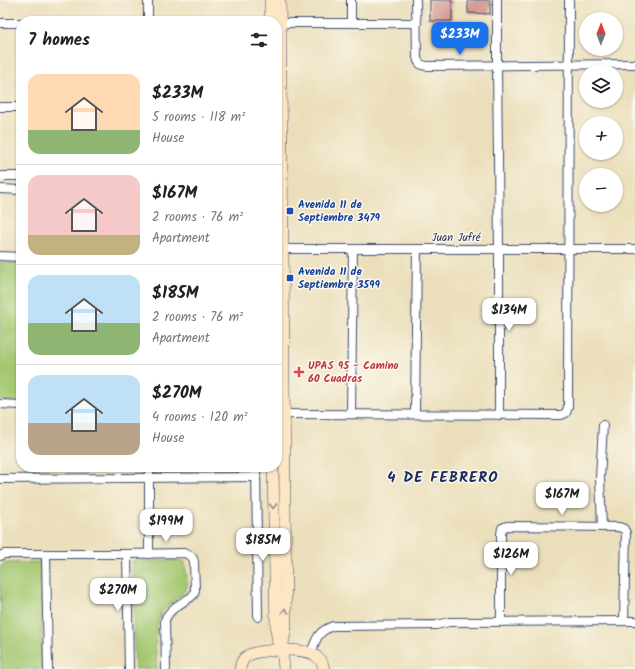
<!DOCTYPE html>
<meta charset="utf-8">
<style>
:root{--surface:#fff;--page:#f2f2f2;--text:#222;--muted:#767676;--line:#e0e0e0;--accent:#1a73e8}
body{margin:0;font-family:Kalam,sans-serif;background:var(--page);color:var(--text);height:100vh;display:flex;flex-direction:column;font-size:15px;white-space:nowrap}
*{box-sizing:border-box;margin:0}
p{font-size:13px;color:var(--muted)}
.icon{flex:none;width:22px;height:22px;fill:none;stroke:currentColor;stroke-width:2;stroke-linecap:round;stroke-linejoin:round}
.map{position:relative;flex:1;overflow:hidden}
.details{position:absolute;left:16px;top:16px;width:266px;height:456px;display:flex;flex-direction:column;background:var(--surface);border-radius:16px;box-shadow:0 1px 3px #0004}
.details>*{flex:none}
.needle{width:26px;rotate:1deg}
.fabs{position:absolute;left:579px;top:12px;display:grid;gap:8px}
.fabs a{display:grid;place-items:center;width:44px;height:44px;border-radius:50%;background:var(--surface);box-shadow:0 1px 3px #0004;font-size:20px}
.price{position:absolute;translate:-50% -34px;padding:0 9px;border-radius:8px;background:#fff;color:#222;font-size:13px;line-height:26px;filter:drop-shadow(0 1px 2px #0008)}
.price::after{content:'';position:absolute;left:50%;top:24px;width:12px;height:9px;margin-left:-6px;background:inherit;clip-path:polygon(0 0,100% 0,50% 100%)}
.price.active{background:var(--accent);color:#fff}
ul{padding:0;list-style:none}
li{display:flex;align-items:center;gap:12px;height:100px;padding:0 12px}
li+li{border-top:1px solid var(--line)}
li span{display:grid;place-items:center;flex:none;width:112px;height:80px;border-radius:12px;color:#555}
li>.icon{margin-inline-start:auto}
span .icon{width:48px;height:48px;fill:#fffc;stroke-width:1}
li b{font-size:17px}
h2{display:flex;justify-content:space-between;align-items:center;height:48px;padding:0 12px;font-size:17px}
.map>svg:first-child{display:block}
.green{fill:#a4c871;stroke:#607c68}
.building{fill:#d39289}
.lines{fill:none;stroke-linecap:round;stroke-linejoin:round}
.minor-casing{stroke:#3a496c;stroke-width:10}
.secondary-casing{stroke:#3a496c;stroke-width:12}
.minor{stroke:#fff;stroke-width:8}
.secondary{stroke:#fce6c4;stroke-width:11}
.oneway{stroke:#8c8a91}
.transit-dot{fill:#1a4fb4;stroke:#fbf7ec;stroke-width:1.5}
.health-dot{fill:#e0444e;stroke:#fbf7ec;stroke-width:1.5}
.labels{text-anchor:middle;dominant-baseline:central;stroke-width:3;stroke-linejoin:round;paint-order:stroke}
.transit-label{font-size:11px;font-weight:bold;fill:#164399;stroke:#fbf7ec;text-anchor:start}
.street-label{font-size:11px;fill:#1b2f5e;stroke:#fbf7ec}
.health-label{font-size:11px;font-weight:bold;fill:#be3a42;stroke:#fbf7ec;text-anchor:start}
.district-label{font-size:15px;font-weight:bold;letter-spacing:1px;fill:#1b2f5e;stroke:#fbf7ec}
</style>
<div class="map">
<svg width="635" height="669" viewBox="0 0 635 669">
<rect width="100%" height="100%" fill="#fbf7ec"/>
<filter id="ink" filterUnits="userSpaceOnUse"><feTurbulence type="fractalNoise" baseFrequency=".025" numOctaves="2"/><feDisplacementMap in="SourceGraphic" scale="8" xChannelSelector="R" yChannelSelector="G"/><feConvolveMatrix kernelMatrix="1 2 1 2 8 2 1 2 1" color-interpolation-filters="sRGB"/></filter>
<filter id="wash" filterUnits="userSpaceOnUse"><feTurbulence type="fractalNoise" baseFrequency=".012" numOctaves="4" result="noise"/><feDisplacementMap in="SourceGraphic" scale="16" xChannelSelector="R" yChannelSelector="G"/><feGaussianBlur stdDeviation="0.9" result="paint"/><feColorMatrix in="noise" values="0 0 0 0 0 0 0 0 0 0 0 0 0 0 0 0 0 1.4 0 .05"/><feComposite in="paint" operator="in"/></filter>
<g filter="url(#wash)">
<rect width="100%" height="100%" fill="#ebdfbb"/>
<g class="green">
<path d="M0,262L21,263V402L2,401L0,399Z"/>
<path d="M178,560L185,562C185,567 188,583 187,587C185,595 164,605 160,616C153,630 156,653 157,669H135L132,561Z"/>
<path d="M41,562L42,669H1L0,567L5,563Z"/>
</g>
<g id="blocks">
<g class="building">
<rect x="430" y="0" width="22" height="21"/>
<path d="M468,0H490V14L468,13Z"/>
</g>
</g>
</g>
<g filter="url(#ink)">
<use href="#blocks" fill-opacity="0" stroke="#3a496c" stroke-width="1"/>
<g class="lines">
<defs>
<g id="minor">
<path d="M148,0V21"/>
<path d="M351,0V23"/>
<path d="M416,0L417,57C418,64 421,65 427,66L635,64"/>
<path d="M497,0V66L499,249V415"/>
<path d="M0,23H21"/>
<path d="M277,23H417"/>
<path d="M0,107H21"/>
<path d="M0,176H21"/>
<path d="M0,189L21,190"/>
<path d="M277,249H635"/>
<path d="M0,256L21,257"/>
<path d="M0,404L21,405"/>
<path d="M277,414L561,415L566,413L568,407L569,0"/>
<path d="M351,414L353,249"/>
<path d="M415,414L417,249"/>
<path d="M256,467L258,617"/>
<path d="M0,479L256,477"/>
<path d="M602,527L600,478L603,425"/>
<path d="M46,554L48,669"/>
<path d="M127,554L129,669"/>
<path d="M149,554V467"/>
<path d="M0,556L4,554H127L184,553C190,555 193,556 194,562L195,590L194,594L191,597C182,603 169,609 165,620L166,669"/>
<path d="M501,622V534L502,528L507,526L619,527L624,529L626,533L624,621"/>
<path d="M311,653C316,639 318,631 333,626L436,625L449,622L635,621"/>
</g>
<g id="secondary">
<path d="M270,0V21"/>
<path d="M280,0L283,249L286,628L282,649L284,669"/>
<path d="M273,467L276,628L278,644L282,649"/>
<path d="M240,669C241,664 242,659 247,656C259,649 306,647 316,656C320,659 323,664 324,669"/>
</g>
</defs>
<use href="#minor" class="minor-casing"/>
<use href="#secondary" class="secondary-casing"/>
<use href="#minor" class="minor"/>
<use href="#secondary" class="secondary"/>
</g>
<defs><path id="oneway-chevron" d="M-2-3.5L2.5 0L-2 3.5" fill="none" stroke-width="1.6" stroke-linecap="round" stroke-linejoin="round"/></defs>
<g class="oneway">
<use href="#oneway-chevron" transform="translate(273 506) rotate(89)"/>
<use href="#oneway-chevron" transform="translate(285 611) rotate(-91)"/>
</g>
</g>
<g class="transit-dot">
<rect x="286" y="207" width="8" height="8" rx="2"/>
<rect x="286" y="274" width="8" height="8" rx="2"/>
</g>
<path class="health-dot" d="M297 366h4v4h4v4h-4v4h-4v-4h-4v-4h4z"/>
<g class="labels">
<g class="transit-label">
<text x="298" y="205">Avenida 11 de<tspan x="298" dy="13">Septiembre 3479</tspan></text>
<text x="298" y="272">Avenida 11 de<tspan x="298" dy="13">Septiembre 3599</tspan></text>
</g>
<g class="street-label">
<text x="456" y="238">Juan Jufré</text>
</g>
<g class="health-label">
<text x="308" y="366">UPAS 95 - Camino<tspan x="308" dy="13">60 Cuadras</tspan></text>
</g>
<g class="district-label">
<text x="443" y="478">4 DE FEBRERO</text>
</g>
</g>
</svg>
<div class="fabs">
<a><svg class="needle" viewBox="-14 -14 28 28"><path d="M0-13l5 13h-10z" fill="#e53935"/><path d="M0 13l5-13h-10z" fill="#767676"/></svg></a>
<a><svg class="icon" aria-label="layers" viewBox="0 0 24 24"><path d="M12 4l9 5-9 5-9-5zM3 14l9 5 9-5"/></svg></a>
<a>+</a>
<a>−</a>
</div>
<b class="price active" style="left:460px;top:56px">$233M</b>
<b class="price" style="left:509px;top:332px">$134M</b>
<b class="price" style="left:562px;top:516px">$167M</b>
<b class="price" style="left:166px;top:543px">$199M</b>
<b class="price" style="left:263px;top:562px">$185M</b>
<b class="price" style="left:511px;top:576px">$126M</b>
<b class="price" style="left:118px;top:612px">$270M</b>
<section class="details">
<h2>7 homes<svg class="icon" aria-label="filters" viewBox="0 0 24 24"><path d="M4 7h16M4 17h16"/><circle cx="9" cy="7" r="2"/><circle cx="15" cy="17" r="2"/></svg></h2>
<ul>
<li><span style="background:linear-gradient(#ffd9b3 70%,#8fb573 0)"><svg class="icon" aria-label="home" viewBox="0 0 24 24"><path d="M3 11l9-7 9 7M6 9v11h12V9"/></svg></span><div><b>$233M</b><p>5 rooms · 118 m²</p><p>House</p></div></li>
<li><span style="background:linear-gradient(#f6c9c9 75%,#c2b280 0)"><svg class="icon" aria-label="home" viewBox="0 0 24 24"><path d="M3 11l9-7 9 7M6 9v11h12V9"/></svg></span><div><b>$167M</b><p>2 rooms · 76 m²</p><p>Apartment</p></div></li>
<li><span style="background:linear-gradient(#bfe0f5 60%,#8fb573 0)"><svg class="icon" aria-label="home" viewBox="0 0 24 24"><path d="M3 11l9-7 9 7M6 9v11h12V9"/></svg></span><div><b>$185M</b><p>2 rooms · 76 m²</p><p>Apartment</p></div></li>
<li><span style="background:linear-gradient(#bfe0f5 60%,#b9a48a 0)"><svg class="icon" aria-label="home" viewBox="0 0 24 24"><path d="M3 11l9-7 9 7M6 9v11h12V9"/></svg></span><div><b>$270M</b><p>4 rooms · 120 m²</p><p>House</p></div></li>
</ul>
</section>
</div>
